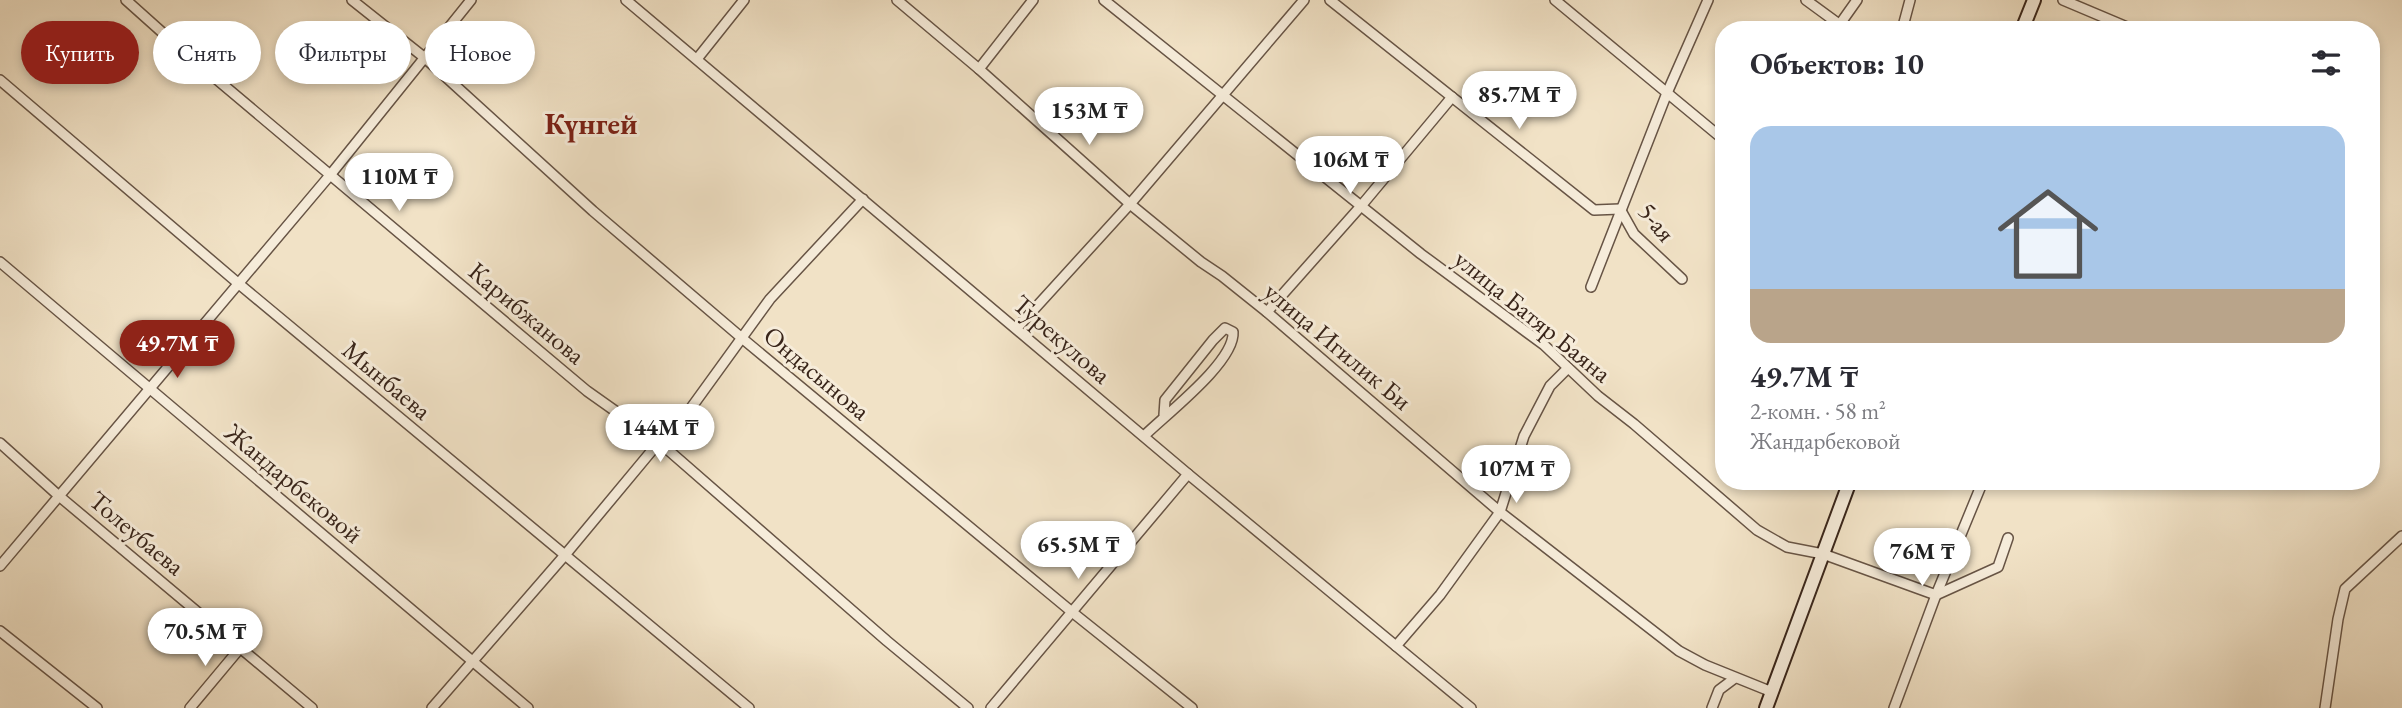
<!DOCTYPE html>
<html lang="ru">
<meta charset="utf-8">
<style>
:root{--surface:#fff;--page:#f2f2f3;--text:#2b2b33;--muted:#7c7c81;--accent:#8f2418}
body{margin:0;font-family:"EB Garamond",serif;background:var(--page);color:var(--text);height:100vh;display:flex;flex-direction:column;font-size:26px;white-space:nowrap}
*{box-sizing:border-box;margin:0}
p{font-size:23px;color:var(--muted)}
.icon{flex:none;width:38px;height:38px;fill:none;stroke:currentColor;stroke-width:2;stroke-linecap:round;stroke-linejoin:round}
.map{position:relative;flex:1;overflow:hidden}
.panel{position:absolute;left:1715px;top:21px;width:665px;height:469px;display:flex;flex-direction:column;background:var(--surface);border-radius:28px;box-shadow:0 4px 10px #0003}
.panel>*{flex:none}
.guide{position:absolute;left:21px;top:21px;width:665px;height:63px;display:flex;gap:14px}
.price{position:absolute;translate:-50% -60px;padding:0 16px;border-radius:24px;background:#fff;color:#222;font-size:23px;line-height:46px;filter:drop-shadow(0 2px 4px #0008)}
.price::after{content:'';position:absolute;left:50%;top:42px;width:21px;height:16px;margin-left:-10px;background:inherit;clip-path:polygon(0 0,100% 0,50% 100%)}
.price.active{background:var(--accent);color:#fff}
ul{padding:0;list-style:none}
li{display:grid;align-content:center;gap:14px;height:371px;padding:0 35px}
li span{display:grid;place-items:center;height:217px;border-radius:21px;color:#555}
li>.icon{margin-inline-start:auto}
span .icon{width:126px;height:126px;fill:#fffc;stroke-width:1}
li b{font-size:30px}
h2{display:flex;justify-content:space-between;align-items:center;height:84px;padding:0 35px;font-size:30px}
.tag{padding:0 24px;border-radius:32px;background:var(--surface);box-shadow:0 4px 10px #0003;font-size:24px;line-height:63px}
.tag.active{background:var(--accent);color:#fff}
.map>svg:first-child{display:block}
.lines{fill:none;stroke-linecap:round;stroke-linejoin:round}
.minor-casing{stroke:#675445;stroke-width:12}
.secondary-casing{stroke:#39251a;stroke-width:16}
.minor{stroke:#f6ecda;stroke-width:9}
.secondary{stroke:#f6ecda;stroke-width:12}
.labels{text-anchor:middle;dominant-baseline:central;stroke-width:6;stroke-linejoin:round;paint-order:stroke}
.street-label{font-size:26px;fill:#39251a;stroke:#f6ecda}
.quarter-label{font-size:30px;font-weight:bold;fill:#7a1f14;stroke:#f6ecda}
</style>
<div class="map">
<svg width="2402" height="708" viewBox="0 0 2402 708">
<rect width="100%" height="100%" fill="#f1e2c6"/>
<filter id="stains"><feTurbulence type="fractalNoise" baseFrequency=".00286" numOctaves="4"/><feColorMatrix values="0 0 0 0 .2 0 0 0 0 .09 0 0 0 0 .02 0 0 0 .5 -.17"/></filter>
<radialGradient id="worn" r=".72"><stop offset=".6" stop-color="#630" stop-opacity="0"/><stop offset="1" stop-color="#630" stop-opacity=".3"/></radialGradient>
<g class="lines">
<defs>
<g id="minor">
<path d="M126,0L183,51L587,391L659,442L887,641L968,708"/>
<path d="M352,0L425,58L593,211L743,339L1072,612L1192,708"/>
<path d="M626,0L1188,474L1471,708"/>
<path d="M897,0L979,69L1130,204L1201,262L1222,276L1267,312L1500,512L1679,651L1705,665L1772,692"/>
<path d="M1104,0L1421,254L1544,345L1598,396L1634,424L1757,530L1787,547L1823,554L1936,595L1998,567L2008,538"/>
<path d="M1330,0L1594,210L1620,209L1634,234L1682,279"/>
<path d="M1555,0L1724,140"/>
<path d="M1806,0L1847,30"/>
<path d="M2063,0L2134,30"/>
<path d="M1840,24L1857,0"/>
<path d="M1902,30L1910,0"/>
<path d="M697,59L744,0"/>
<path d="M979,69L1033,0"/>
<path d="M0,80L239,284L749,708"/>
<path d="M0,262L528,708"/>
<path d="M1591,287L1667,93L1708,0"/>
<path d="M1267,312L1361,206L1452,97"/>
<path d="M1017,328L1130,204L1304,0"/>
<path d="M1144,436C1165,415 1235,362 1233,332L1225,328L1213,340L1165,400L1164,415"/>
<path d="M0,443L59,496L312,708"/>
<path d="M0,566L331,174L471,0"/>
<path d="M0,631L97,708"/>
<path d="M1396,646L1440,595L1500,512L1524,436L1550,386L1568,368"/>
<path d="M190,708L241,647"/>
<path d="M432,708L565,555L659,442L691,408L770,299L863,199"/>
<path d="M991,708L1188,474"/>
<path d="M1712,708L1719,690L1735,678"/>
<path d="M1894,708L1936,595L1983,481"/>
<path d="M2325,708L2338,619L2345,589L2402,536"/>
</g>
<g id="secondary">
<path d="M2022,30L2034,0"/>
<path d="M1766,708L1850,481"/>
</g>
</defs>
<use href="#minor" class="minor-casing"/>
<use href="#secondary" class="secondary-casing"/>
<use href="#minor" class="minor"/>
<use href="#secondary" class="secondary"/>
</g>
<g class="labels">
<g class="street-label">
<text transform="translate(1657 222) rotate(51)">5-ая</text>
<text transform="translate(527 313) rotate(40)">Карибжанова</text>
<text transform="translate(1533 316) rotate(39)">улица Батяр Баяна</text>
<text transform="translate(1062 339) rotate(41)">Турекулова</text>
<text transform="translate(1338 346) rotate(40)">улица Игилик Би</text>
<text transform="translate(817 373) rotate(40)">Ондасынова</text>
<text transform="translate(387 380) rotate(40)">Мынбаева</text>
<text transform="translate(294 483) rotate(40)">Жандарбековой</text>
<text transform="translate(137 533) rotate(40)">Толеубаева</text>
</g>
<g class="quarter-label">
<text x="591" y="123">Күнгей</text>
</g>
</g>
<rect width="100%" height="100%" filter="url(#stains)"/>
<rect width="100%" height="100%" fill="url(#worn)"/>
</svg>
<b class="price" style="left:1519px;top:131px">85.7M ₸</b>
<b class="price" style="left:1089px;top:147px">153M ₸</b>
<b class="price" style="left:1350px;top:196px">106M ₸</b>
<b class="price" style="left:399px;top:213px">110M ₸</b>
<b class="price active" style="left:177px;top:380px">49.7M ₸</b>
<b class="price" style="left:660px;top:464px">144M ₸</b>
<b class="price" style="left:1516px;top:505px">107M ₸</b>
<b class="price" style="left:1078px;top:581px">65.5M ₸</b>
<b class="price" style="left:1922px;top:588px">76M ₸</b>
<b class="price" style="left:205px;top:668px">70.5M ₸</b>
<div class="guide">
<a class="tag active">Купить</a>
<a class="tag">Снять</a>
<a class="tag">Фильтры</a>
<a class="tag">Новое</a>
</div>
<section class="panel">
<h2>Объектов: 10<svg class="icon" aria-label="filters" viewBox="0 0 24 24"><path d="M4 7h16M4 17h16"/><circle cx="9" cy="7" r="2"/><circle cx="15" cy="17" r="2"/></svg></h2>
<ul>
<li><span style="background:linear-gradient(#a9c7e8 75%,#b9a48a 0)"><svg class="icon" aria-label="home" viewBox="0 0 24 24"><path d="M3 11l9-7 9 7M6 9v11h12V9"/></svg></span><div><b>49.7M ₸</b><p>2-комн. · 58 m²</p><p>Жандарбековой</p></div></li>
</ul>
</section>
</div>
